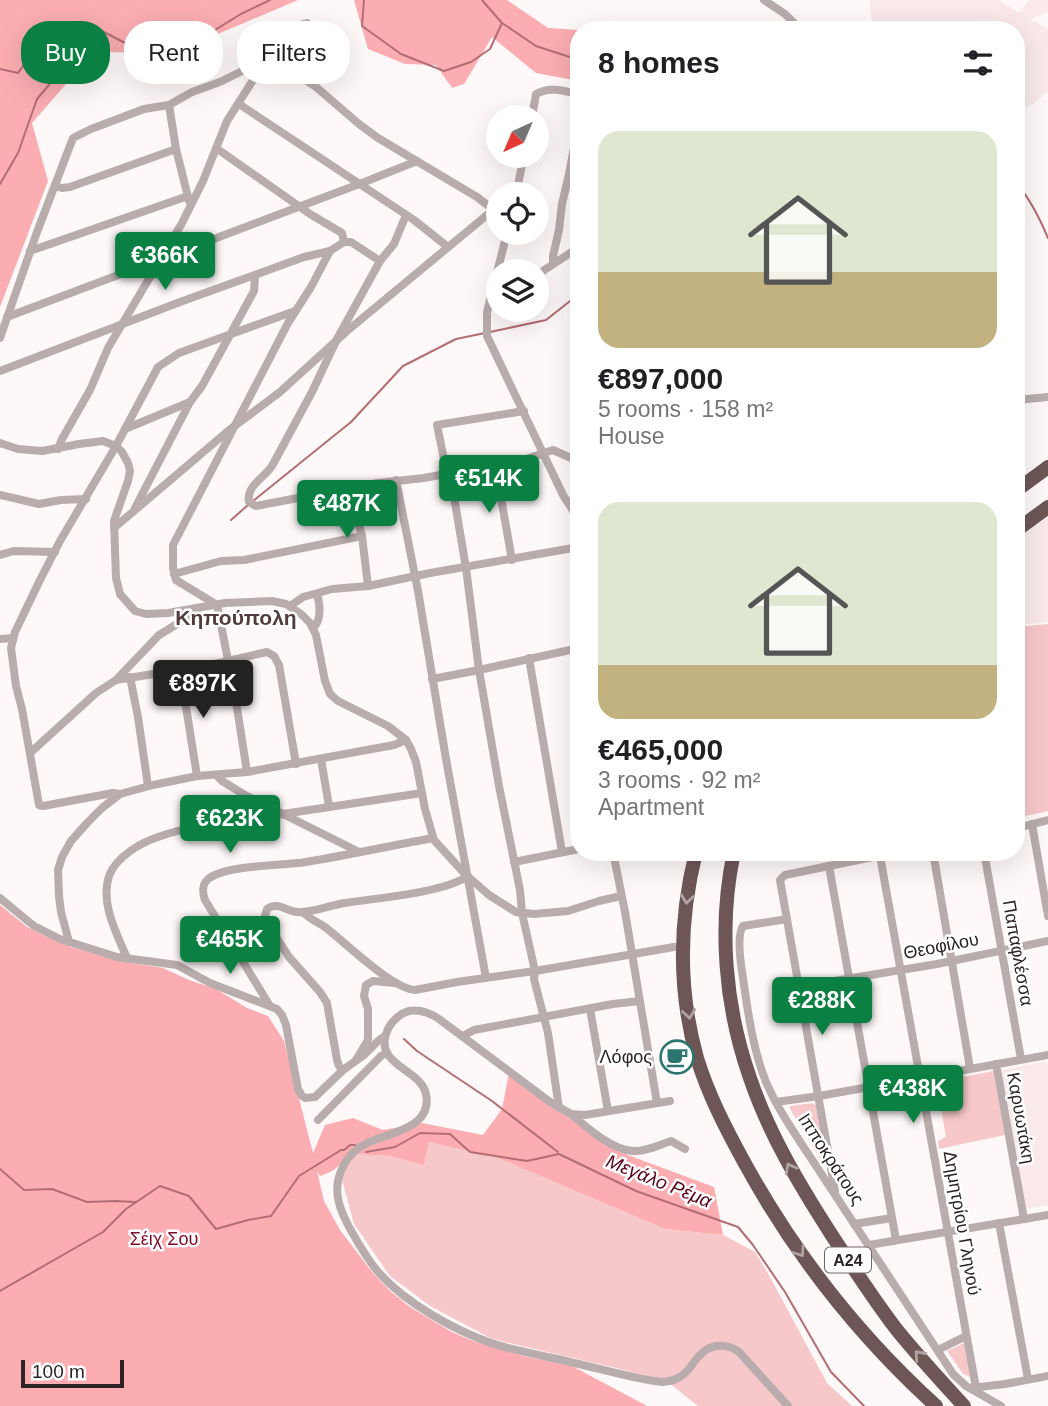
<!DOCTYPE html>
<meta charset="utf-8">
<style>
:root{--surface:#fff;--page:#f6f6f6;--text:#202124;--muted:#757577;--accent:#0b8043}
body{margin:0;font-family:Arial,sans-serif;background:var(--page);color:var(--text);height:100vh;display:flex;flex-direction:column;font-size:26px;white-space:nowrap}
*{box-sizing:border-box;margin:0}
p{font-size:23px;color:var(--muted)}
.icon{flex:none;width:38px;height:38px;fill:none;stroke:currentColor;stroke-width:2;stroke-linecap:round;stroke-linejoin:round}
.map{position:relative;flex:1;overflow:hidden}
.drawer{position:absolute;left:570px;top:21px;width:455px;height:840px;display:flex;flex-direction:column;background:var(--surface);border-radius:28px;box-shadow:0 7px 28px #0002}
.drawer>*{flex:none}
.guide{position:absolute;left:21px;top:21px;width:444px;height:63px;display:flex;gap:14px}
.needle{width:46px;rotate:224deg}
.controls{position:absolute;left:486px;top:105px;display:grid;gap:14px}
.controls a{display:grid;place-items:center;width:63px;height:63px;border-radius:50%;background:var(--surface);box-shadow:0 7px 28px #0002;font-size:35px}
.scale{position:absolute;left:21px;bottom:18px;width:103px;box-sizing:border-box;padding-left:7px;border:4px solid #2e2324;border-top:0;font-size:19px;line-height:24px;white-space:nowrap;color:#2e2324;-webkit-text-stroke:5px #fff;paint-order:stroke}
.price{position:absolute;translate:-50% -60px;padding:0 16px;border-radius:7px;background:var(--accent);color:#fff;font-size:23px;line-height:46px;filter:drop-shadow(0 2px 4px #0008)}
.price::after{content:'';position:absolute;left:50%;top:42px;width:21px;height:16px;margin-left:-10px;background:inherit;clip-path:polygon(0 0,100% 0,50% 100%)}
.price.selected{background:#222;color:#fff}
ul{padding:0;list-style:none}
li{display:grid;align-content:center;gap:14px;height:371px;padding:0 28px}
li span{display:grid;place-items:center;height:217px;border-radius:21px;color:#555}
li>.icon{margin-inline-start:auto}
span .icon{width:126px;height:126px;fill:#fffc;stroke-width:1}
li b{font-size:30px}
h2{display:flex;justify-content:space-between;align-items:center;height:84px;padding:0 28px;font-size:30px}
.pill{padding:0 24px;border-radius:28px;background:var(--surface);box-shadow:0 7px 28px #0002;font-size:24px;line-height:63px}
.pill.selected{background:var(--accent);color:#fff}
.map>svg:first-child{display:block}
.built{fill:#f9e9ea}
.green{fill:#f7c8ca}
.forest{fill:#fbadb1}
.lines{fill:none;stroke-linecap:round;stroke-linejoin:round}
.stream{stroke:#b36e73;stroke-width:2}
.street{stroke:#b9acad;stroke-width:8}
.highway{stroke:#6e5657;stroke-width:14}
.oneway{stroke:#afa2a3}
.labels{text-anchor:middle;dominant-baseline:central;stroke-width:5;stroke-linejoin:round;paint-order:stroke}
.shield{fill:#fff;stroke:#6d6566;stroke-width:2}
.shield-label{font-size:16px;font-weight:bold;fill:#2e2324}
.street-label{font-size:18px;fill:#2e2324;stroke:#fff}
.poi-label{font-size:18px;fill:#2e2324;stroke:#fff;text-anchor:end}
.park-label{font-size:18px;fill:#7d0a27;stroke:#fff}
.water-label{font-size:19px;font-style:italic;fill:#580118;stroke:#fff}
.quarter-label{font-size:21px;font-weight:bold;fill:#523c3d;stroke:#fff}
</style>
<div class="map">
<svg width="1048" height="1406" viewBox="0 0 1048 1406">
<rect width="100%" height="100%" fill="#fef8f8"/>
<g class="built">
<path d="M870,0H999L1019,13L1029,0H1048V12L1030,19L1048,29V91L1036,102L1017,113V30H872Z"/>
<path d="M1048,517V622L1017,625V539Z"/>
<path d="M1047,1061L1048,1069V1205L1026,1209L997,1071Z"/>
</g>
<g class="green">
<path d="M1048,624V811L1017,818V627Z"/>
<path d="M993,1071L1005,1135L939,1149L938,1141L946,1137L940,1103H935L933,1086H928L927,1084Z"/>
<path d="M812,1103L816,1105L826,1165L823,1164L790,1109V1106Z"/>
<path d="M429,1142L498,1158L665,1229L723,1235L755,1252L770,1277L827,1383L852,1406H698L668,1382L616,1368L492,1339L430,1306L390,1276L354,1224L340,1172L352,1154L389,1156L424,1165Z"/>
<path d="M964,1343L970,1377L963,1374L947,1351Z"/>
</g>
<g class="forest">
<path d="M0,0H298L173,53L94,52L32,123L48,181L0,307Z"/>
<path d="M354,0H507L548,28L579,30V81L536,73L492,37L464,84L452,88L436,65L405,64L368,49Z"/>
<path d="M0,905L27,927L45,936L71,947L121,961L163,968L189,980L216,989L247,1008L268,1016L284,1041L313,1153L325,1125L353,1118L383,1130L422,1123L483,1135L502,1109L509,1073L607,1146L617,1151L714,1187L723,1235L665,1229L498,1158L429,1142L424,1165L389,1156L352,1154C341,1164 334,1172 320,1176L317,1171L324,1201L340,1230L372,1272L390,1291L410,1307L452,1332L473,1341L523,1356L572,1366L647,1406H0Z"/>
</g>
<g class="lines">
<g class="stream">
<path d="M364,0L362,26L401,54L444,71L471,62L490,49L502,23L536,46L579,60"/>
<path d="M482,0L502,23"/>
<path d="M0,69L18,73L32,53L43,29H71L79,26L100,30L127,44L182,50L241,14L270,0"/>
<path d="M0,184L18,153L37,99L54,79L71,30"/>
<path d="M1017,184C1031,200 1040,219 1048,238"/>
<path d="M490,332L546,320L579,294"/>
<path d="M253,501L351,422L403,366L456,339L485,333"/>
<path d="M231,520L248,505"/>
<path d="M404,1039L417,1051L492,1101L558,1152"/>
<path d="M366,1152L395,1147L420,1133L450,1134L470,1152L527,1161L559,1154L636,1191L738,1227L753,1245L785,1292L831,1372L864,1406"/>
<path d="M0,1169L24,1190L52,1189L87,1202L115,1201L136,1202"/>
<path d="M0,1291L103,1232L126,1209L160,1186L189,1196L216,1229L248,1220L271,1216L299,1176L341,1150H344L350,1145H355"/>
</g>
<g class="street">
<path d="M764,0L785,14L801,30"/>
<path d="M239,104L414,220L448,247"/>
<path d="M169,105L176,149L189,201"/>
<path d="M532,117L536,94C550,86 564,91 579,94"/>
<path d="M216,148L310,214L342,233L344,242H351L380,261"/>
<path d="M55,186L62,188L70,187L176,149"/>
<path d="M516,194L524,156"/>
<path d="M406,215L394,244L380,261L337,339L312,392L272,466C263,479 246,486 249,502L256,506L266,504L378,483L424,478L526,459L553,450L571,458L579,457"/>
<path d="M507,233L487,312V336L563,495L579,520"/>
<path d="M30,251L188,196"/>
<path d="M553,263V256L559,230L562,204L569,174L579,121"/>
<path d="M537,275L579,247"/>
<path d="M7,317L362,183L417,161"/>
<path d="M0,338L37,232L73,138L91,129L144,109L169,105L192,92L220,82L244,70L263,64L271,65L285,68L296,74L316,87L359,124L378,138L477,197L499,214"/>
<path d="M0,371L180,302L304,257L330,251L344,242"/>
<path d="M1017,400L1048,397"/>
<path d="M125,429L190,402L202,386L254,291L255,276"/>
<path d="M0,443L18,449L42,451L79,444L103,441L116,446L122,452L128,463L130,471L128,481L114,521L116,578L120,594L135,611L146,614L168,613L225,603L272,601L286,604L301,614L310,623L316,635L325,681L330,694L338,701L388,726L406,740L411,749L416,762L425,809L434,840L465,874L489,895L516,912L534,914L568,911L599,901L621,896"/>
<path d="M58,449L62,439L90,390L108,348L182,223L203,181L227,121L274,47L280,33L288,28L307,23"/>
<path d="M495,464L512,560"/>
<path d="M450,473L466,568L479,670L499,786L520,890L522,913L535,971L534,979L548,1033L559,1108"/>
<path d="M447,474L437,425L524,411"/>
<path d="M396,480L418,591L446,759L486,978"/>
<path d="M350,489L362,536L368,586"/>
<path d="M0,495L39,504L61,500L86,499"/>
<path d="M135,508L190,402"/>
<path d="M114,528L228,431L280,392L347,331L493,210"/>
<path d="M0,555L14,551L55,552"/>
<path d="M174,574L221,561L244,560L362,536"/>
<path d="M290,606L303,597L332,589L368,586L430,573L579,547"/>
<path d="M313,628C322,620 320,604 317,594"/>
<path d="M0,639L13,638"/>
<path d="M576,648L579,664"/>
<path d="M529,658L562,852"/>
<path d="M180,669L197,776"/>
<path d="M130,677L138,717L148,786"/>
<path d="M432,679L479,670L579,648"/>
<path d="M116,680L159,635L197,612"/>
<path d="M30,753L96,693L116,680L210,665L267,652L274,656L279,665L296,764"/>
<path d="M321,759L329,806"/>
<path d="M247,772L235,695L217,605L176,580L173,568V545L288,323L311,287L330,251"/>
<path d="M216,775L222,781L245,795L359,852"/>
<path d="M120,794L113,793L43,806L39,805L22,709L16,686L11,648L15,632L40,580L60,541L116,446L158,367L179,353L295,311"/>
<path d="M1032,824L1048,916"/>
<path d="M1017,828L1048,820"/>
<path d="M613,852L625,912L657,1103"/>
<path d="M933,852L970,1068"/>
<path d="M984,852L1021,1059"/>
<path d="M880,856L976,1388"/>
<path d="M514,862L579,849"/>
<path d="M829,866L896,1240"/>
<path d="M0,898L34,926L60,939L117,957L177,965L210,983L277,1009L282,1015L286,1025L298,1089L302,1096L305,1098L315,1097L343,1070L364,1055L379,1040L385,1036"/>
<path d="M303,912C309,919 318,922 325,927C346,943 391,988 415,990L457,982L535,971L674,947"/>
<path d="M787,919L743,926C736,936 741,966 743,978C748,1013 753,1050 766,1082C780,1115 805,1148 824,1178C867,1244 910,1309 953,1374L966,1386L1001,1406"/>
<path d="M69,942L61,912L59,896L58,870L62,857L71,841L87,823L102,808L120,794L153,785L197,776L247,772L394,745L406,740"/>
<path d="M127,958C117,934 100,904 109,876C116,857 140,843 158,837C191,825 228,822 263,817C316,809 369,801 422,793"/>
<path d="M798,987L937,964L1048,941"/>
<path d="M270,1006L205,900C202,892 202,882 211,877C230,865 281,866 306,862C348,855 390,846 433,838"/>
<path d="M590,1009L608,1111"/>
<path d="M463,1036L474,1030L613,1004L640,1001"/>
<path d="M356,1060L368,1040V1009L364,996L366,985L373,981L395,983"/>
<path d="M996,1064L1024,1219"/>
<path d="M343,1070L339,1066L337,1060L327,1003L320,992L289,957L267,923L265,916L267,909C278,900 289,914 302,912C317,911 331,905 345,903C377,898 443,893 468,876"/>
<path d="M670,1101L585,1115L571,1114L550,1102L439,1019C430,1013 420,1009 409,1011C401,1013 393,1020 389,1027C369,1065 421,1068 426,1094C433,1128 389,1133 367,1143C357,1148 349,1155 344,1165C330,1189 340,1212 353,1234C361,1248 369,1262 380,1274C406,1303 454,1330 491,1343C518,1352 547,1356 574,1363C603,1369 633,1379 662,1382C671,1381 677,1380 684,1374C691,1368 695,1359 702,1353C713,1343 728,1344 739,1352L788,1406"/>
<path d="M776,1102L819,1096L1048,1055"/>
<path d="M571,1114C586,1127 612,1150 633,1151C645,1152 659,1145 671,1141L685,1149"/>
<path d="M318,1120L381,1056L387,1053"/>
<path d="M835,1191L780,880L785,875L897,852"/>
<path d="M999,1223L1028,1379"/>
<path d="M854,1224L892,1218"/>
<path d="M869,1245L1048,1215"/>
<path d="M938,1350L966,1336"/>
<path d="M971,1388L1005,1384L1048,1376"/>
</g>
<g class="highway">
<path d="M1017,490L1048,467"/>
<path d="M1017,530L1048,507"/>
<path d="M696,852C679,920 678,990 697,1058C708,1094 725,1127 743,1160C793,1252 859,1336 936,1406"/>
<path d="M734,852C718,926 725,1007 750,1078C769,1134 799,1184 831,1234C852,1266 873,1299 897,1330C918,1356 941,1381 964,1406"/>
</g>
</g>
<defs><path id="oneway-chevron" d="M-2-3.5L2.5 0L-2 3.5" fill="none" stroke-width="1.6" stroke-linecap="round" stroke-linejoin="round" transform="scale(1.75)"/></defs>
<g class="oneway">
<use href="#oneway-chevron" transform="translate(687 899) rotate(98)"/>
<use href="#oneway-chevron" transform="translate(689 1014) rotate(81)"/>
<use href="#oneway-chevron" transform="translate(790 1168) rotate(-118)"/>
<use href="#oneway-chevron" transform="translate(800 1252) rotate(56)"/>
<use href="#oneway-chevron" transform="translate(919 1355) rotate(-132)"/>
</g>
<defs>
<symbol id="cafe-ring" viewBox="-11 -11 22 22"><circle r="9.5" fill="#fff" stroke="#2c756f" stroke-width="1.5"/><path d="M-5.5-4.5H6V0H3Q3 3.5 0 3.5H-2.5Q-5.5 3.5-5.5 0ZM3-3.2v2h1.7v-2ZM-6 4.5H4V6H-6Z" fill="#2c756f"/></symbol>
</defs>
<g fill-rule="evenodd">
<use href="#cafe-ring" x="658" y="1038" width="38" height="38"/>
</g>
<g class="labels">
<rect class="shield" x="825" y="1247.5" width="46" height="25" rx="5"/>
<g class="shield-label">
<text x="848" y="1260">Α24</text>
</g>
<g class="street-label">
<text transform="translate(941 946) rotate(-11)">Θεοφίλου</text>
<text transform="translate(1018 953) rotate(80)">Παπαφλέσσα</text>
<text transform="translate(1021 1118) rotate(80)">Καρυωτάκη</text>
<text transform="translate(831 1159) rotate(57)">Ιπποκράτους</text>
<text transform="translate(962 1223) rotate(80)">Δημητρίου Γληνού</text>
</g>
<g class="poi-label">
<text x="652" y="1057">Λόφος</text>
</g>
<g class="park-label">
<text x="164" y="1239">Σέιχ Σου</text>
</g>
<g class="water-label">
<text transform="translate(659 1181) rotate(22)">Μεγάλο Ρέμα</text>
</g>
<g class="quarter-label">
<text x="236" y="617">Κηπούπολη</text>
</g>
</g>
</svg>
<div class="controls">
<a><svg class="needle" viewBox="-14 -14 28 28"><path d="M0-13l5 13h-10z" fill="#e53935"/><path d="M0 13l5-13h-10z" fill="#757577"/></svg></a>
<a><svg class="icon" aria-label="locate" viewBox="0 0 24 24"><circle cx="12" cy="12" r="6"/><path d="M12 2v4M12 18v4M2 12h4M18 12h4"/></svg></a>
<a><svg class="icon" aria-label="layers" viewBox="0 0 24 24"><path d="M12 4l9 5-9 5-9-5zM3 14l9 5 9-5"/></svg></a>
</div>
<div class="scale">100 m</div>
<b class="price" style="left:165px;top:292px">€366K</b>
<b class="price" style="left:489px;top:515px">€514K</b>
<b class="price" style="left:347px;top:540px">€487K</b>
<b class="price selected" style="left:203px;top:720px">€897K</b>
<b class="price" style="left:230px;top:855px">€623K</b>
<b class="price" style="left:230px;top:976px">€465K</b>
<b class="price" style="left:822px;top:1037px">€288K</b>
<b class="price" style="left:913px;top:1125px">€438K</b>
<div class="guide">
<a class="pill selected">Buy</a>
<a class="pill">Rent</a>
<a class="pill">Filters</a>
</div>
<section class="drawer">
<h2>8 homes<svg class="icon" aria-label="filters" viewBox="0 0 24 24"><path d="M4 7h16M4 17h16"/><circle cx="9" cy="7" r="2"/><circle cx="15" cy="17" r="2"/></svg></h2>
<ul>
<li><span style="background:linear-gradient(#dfe7d0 65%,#c2b280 0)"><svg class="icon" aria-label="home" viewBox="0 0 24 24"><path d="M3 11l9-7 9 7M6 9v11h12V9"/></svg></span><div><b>€897,000</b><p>5 rooms · 158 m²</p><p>House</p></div></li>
<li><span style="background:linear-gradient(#dfe7d0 75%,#c2b280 0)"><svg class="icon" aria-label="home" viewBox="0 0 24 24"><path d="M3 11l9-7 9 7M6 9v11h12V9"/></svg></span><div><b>€465,000</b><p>3 rooms · 92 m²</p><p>Apartment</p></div></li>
</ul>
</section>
</div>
